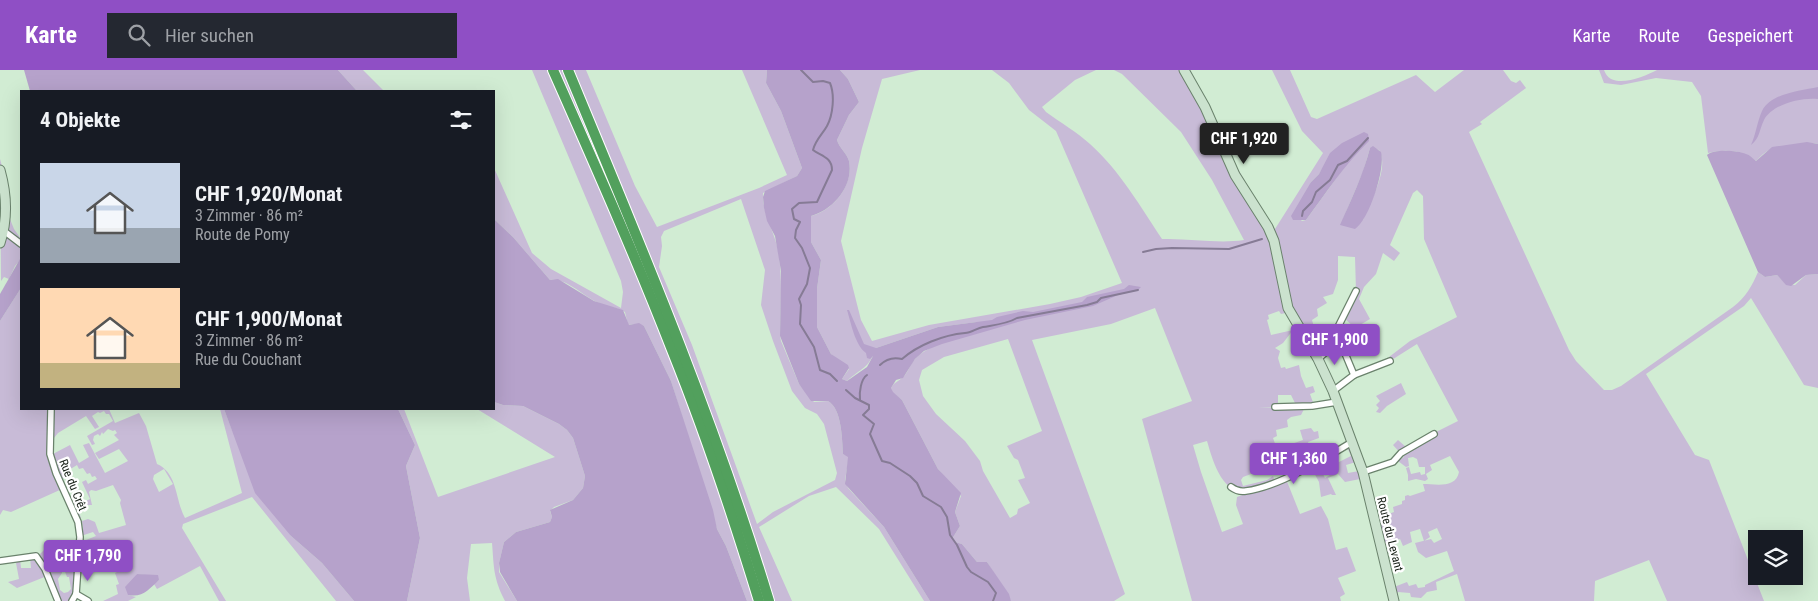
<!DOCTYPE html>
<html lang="de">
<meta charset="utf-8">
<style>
:root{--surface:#171b24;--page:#242831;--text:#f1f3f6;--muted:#9ea1a6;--accent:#8f4fc5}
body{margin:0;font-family:"Roboto Condensed",sans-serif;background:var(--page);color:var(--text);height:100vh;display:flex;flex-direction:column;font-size:19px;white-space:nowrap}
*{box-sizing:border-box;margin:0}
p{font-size:16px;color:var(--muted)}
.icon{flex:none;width:28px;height:28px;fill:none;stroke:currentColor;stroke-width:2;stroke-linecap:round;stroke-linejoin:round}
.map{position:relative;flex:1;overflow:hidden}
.details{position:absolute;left:20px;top:20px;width:475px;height:320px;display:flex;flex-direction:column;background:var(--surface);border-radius:0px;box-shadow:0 5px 20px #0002}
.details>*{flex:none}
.buttons{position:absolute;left:1748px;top:460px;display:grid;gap:10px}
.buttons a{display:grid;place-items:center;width:55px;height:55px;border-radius:0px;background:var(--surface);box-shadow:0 5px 20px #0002;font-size:25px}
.price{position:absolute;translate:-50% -42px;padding:0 11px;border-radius:5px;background:var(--accent);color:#fff;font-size:16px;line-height:32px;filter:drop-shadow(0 1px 2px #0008)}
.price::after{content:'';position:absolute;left:50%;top:30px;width:15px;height:11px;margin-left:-8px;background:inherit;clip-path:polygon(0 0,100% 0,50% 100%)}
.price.active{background:#222;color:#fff}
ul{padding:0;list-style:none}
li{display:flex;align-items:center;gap:15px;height:125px;padding:0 20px}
li span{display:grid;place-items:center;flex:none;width:140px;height:100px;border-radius:0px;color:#555}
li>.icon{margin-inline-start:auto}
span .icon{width:60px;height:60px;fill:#fffc;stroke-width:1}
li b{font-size:21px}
h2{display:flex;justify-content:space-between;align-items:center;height:60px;padding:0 20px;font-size:21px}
header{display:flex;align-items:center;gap:30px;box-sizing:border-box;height:70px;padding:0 25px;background:var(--accent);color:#fff}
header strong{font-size:24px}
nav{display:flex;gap:28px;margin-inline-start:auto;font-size:18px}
.search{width:350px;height:45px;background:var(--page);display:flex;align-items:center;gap:12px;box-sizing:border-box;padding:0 18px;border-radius:0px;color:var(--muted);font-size:19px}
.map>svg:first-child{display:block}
.green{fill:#c8bbd7;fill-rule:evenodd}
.forest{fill:#b6a2cb}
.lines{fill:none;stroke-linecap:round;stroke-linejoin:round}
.stream{stroke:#867b95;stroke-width:2}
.street-casing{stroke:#6a826c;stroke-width:8}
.secondary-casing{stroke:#6a826c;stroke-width:11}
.highway-casing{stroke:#fff;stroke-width:12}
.street{stroke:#fff;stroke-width:5.5}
.secondary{stroke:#cbe2ce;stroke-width:9}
.highway{stroke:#52a05d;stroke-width:10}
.labels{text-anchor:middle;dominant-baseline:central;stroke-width:4.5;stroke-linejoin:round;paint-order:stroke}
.street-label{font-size:12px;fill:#161f16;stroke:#fff}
</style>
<header>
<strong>Karte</strong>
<div class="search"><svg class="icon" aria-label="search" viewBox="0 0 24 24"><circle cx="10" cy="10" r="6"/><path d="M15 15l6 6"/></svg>Hier suchen</div>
<nav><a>Karte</a><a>Route</a><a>Gespeichert</a></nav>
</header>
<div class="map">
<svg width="1818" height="531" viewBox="0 0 1818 531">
<rect width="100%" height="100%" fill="#d1ecd3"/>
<g class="green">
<path d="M338,0H363L384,21H357Z"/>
<path d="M532,0H586L635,116L657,157L759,118L787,105L742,0H767L766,13L781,41L802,98L797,106L763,123C762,144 774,160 778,180C783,208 780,237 780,266L781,271L799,314L814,332L828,331C842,339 842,369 843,384L849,386L845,410L848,418L884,457L930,531H924L879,459L836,417L809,426L759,457L792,531H747L726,476L717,459L671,311L644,256L636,254L628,255L625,242C617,237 607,237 599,233C584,227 566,207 550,210L513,167L494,149V98L532,183L551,199L621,238L623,222L621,211ZM741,129L765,200L761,235L773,271L792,321L805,338L817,344L824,354L837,403L835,410L773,442L757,454L692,275L659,197L662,176L661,167L664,161Z"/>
<path d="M840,0H920L882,9L862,78L841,171L861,250L872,271L929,255L1050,234L1081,227L1122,213L1056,61L1029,40L1009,13L992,0H1096L1075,10L1042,37L1046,42C1061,53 1077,62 1090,74C1120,101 1140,136 1162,169C1189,168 1217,174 1244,170L1212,110L1181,62L1122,4L1114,0H1188L1231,87L1270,155L1275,159L1323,83L1302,61L1272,0H1290L1311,47L1317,49L1416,5L1435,22L1464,0H1503L1511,11L1516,13L1520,10L1526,18L1480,52L1482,54L1469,62L1569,280L1576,291L1604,320H1612L1621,316L1733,237C1746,227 1752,216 1758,202L1765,207L1777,205L1786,214L1795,215L1806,205L1818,204V318L1804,315L1751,228L1744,236L1646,304L1695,385L1709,390L1764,531H1667L1649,490L1595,511L1594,531H1465L1457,504L1436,512L1437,520L1427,522L1421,528L1411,527L1410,523L1398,522L1397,526L1394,517L1407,512L1409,516L1416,514L1418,518L1425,517V515L1454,501L1447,481L1426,488L1418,482L1415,473L1431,469L1434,473L1442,469L1437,458L1428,462L1430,467L1424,471L1420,459L1410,462L1412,472L1403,476L1400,469L1385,475L1388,482L1384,484L1375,449L1394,442L1393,437L1402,434V431L1405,430V426L1408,425L1410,426L1425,421L1423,414C1435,414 1456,419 1459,402L1450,386L1430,395L1432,400L1426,404L1428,409L1425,411L1416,409L1408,411V405L1406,398L1409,397L1411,404L1420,402L1421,405L1425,404V397H1419L1417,389L1413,387L1408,388L1409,396L1406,397L1398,391L1404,387L1393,375L1398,370L1406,377L1458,351L1417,274L1390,291L1389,287L1410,271L1457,247L1424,169L1423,126L1417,120L1413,123L1390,175L1400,183L1394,191L1383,183L1376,204L1364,217L1359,229L1370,249L1355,258L1343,247L1356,221L1355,187L1338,186V210L1333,224L1323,227L1327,233L1317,239L1318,246L1312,250L1318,271L1310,276L1290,242L1281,244L1279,241L1268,245L1269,249L1267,250L1271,265L1293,260L1283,273L1275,278L1280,281L1278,288L1281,298L1285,297L1286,299L1299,295L1301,306L1306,318L1313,316L1315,322L1310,324L1314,335H1296L1291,325H1278V335L1275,337H1258L1304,339L1301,345L1291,347L1287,350L1288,357L1276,360L1277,366L1273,368L1277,379L1303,370L1300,360L1311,358L1314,362L1318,361L1319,368L1308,372L1311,382L1322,378L1324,386L1310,396L1307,382L1299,384L1301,393H1304L1305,397L1287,405L1283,393L1277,395L1281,405L1270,397L1243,407L1241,410L1243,416L1267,410L1273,406L1275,412C1266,415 1254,421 1245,422C1221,423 1212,388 1207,371L1193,375L1201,402L1222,462L1243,454L1236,435L1237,427L1286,409L1300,444L1321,436L1328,449L1336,480L1347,477L1356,501L1338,508L1345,524L1340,527L1341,531H1192L1142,349L1192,331L1155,238L1111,254L1032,270L1125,524L1114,531H1011L987,492H977L962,474L955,472L952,469L960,456L955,442L961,426L938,399L902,330L892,322L891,318C895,311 900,311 905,305C909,300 911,293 916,288C932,273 958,268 978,263L977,252L938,257L876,278C868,300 862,297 847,311L842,309L849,299L831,284L817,257V219L821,190L811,172V146C833,141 854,115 849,91C847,83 839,78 837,70L849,45L859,32L848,9ZM1370,78L1379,80C1390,97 1370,133 1363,150L1343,149L1363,102ZM1354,84L1306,150L1302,151L1300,149L1311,112L1319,104L1324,96ZM1008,269L1042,361L1007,376L1014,388L1018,390L1025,408L1018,410L1030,433L1018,439L1017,444L1010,448L983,401L980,391L965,371L936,344L923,326L919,310L922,300L944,287Z"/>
<path d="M1599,0H1604C1611,21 1643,7 1657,0H1818V74C1809,72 1804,73 1794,75C1775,77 1770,76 1756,91C1742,80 1726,79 1708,83L1701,26L1692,12L1656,8L1621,15L1604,13Z"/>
<path d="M0,89L10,126V149L14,159L21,169V189L15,196L9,209L4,207L1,211Z"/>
<path d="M21,218V339H50V385L62,419L11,442L3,440L0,445V251Z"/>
<path d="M1401,313L1406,324L1387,336L1380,343L1376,342L1379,338L1376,335L1380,331L1376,326Z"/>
<path d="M494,332L503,335L523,336L559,354L567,360L573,368L585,406L583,418L573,430L554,437L550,441L552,447L550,452L516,462L504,472L499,493V502L517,531H505C493,508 494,497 492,473L471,474L467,508L470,531H407L420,468L406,396L415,375L398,339H404L438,427L555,387L477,339H494Z"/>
<path d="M51,339H109L115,353L139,343L146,356L157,394C178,403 175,430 185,448L242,423L220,339H224L232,360L291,466L322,493L354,531H336L252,427L183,454L182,458L226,531H219L200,496L157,519L154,514L159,510L152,506L137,504L128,525L136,527L128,531H103L118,524L116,515L119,514L115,503L121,500L119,490L131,485L126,470L107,477L105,481L95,484L92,482L81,484V472L96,466L93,462L81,466L80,461L83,459L82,451L88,449L95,452L99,463L126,455L120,433L121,430L113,415L96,421L91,420L89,422L92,435H88L78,440L81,448L78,450L70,432L75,430L78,435L90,429L82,412L86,410L88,414L97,409L95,406L92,407L90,403L87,404L83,398L79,399L77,395L64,403V408L60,410L51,385L70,375L79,393L89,387L83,375L89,373L105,403L128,391L119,379L99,389L95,383L119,370L114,365L117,363L115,360L113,361L108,359L103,364L102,362L100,366L98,364L94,366L93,370L95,374L92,375L87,366L113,351L109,344H106L104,341L100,343L98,342L92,346L99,357L95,359L86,346L58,363L50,373ZM164,399L173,414L159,422L153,409L154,405Z"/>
<path d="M1347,377H1350L1356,392L1346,395L1348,403L1359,401L1360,409L1345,412L1338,404L1328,408L1336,425H1332L1331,424L1321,427L1319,412L1312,399L1319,396L1325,408L1338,400L1335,394L1351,386Z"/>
<path d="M52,472L61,479H64L65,481L62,482V486L52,487L53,497L45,498L38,486Z"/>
<path d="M30,487H36L47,506L17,518L8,512L19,509L16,493L20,489L21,498H31Z"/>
<path d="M78,498L76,524L71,531H58L45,500L62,499V503L58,509L60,520L64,523L68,522L71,519L69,507H67L64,499Z"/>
</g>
<g class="forest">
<path d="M24,0H338L357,21H30Z"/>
<path d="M767,0H840L848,9L859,32L849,45L837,70C839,78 847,83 849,91C854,116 833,140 811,146V172L821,190L817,219V257L831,284L848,295L849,298L842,309L847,311L867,297L873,286L870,289L867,288L866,283C855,275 851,253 847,240H849L864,274L876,278L938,257L992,250L997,247L1023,241L1033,242L1082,232L1087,227L1124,219L1129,215L1141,217L1138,220L1118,225L1093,236L1025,250L942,274L924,281L915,289L903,308L896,310L891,318L893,322L902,330L938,399L961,423L955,442L960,456L952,469L955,472L962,474L977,492H987L1009,524L1011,531H930L884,457L845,414L848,387L843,384C842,369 842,339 828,331H811L799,314L780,266L781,201L775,166L767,151L764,138L763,127L765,121L797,106L802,98L781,41L766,13Z"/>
<path d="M1818,17V29C1802,27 1772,34 1764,50C1759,60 1760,68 1751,75C1756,64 1757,52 1762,41C1771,23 1800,21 1818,17Z"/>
<path d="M1364,62L1368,64L1369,71C1344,95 1326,123 1306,150H1293L1291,146L1311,112L1319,104L1330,83L1342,73Z"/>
<path d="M1807,72L1818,74V204L1806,205L1791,216L1786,215L1777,205L1765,207L1758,202L1707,85C1713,79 1737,80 1746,84C1750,85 1752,88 1756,91L1772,77Z"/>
<path d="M1373,76L1381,82C1386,98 1369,150 1355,159L1340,155C1351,130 1363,105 1370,78Z"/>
<path d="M494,149L513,167L550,210L558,209L594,231L623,240L629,255L639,253L644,256L671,311L713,440L717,459L726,476L747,531H517L500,502L499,493L504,472L516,462L550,452L552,447L550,440L573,430L583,418L585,406L573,368L567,360L559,354L523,336L503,335L494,332Z"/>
<path d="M20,189L21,218L0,251V224Z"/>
<path d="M224,339H398L415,375L406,396L420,468L407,531H354L322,493L291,466L255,423Z"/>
<path d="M137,504L158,505L159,510C149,519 143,528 128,525L125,517Z"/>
</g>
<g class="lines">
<g class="stream">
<path d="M801,0L813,12L823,11L830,13C835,25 833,45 827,56C822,65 816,69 813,80C821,86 832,87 832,100L817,132L799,133L792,139L794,149L800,152L796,160L795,168L802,178L810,198L807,214L799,229L801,235L800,254L814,277L820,300L830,304L837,311"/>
<path d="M1302,146L1303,141L1312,132L1316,122L1330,110L1338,95L1347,91L1368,68"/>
<path d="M1143,182L1156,179L1172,178L1229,179L1262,169"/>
<path d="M880,295C886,289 894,287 902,289C918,275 943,265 965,263C971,263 977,258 983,257C994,255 1007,254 1017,248L1087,235L1097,232L1101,228L1138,220"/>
<path d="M846,320L855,328L869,335V339L863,345L874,354L870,364L882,391L890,393L910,406L917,413L923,426L941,437L947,447L950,465L957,475L967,497L971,502L988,512L996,523L993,531"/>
<path d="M860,330C859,322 861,309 867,305"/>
</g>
<defs>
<g id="street">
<path d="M4,161L21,174"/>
<path d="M1331,271L1344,281L1354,305L1333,321"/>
<path d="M1318,289L1325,283L1356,221"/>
<path d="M1354,305L1390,291"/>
<path d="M1275,337L1312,336L1337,332"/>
<path d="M51,339L50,384L56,403L78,452L80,467L76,524L72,531"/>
<path d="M1363,402L1393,392L1401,383L1434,364"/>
<path d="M1231,417C1235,420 1241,422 1246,421C1278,417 1324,389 1352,372"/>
<path d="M0,491L36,486L45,499L58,531"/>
<path d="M76,524L88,531"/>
</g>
<g id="secondary">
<path d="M1184,0L1205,37L1235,105L1268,157L1274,171L1288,238L1318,289L1333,321L1363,402L1394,531"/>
<path d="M0,100C7,125 8,149 0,173"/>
</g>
<g id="highway">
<path d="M553,0C594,93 635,185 672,280C705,362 733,446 759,531"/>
<path d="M568,0C641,176 714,349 769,531"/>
</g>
</defs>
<use href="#street" class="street-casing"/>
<use href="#secondary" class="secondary-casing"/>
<use href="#highway" class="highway-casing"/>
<use href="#street" class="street"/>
<use href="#secondary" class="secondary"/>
<use href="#highway" class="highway"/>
</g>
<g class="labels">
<g class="street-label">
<text transform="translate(73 415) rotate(68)">Rue du Crêt</text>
<text transform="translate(1390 464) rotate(76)">Route du Levant</text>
</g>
</g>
</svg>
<div class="buttons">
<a><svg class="icon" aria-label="layers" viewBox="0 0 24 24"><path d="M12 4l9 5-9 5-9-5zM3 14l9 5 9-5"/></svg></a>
</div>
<b class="price active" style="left:1244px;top:95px">CHF 1,920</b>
<b class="price" style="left:1335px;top:296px">CHF 1,900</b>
<b class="price" style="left:1294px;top:415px">CHF 1,360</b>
<b class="price" style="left:88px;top:512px">CHF 1,790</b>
<section class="details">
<h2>4 Objekte<svg class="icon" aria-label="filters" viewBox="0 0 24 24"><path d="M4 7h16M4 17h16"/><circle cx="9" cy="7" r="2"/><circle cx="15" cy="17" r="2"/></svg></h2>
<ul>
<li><span style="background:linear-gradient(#c9d6e8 65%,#9aa5b1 0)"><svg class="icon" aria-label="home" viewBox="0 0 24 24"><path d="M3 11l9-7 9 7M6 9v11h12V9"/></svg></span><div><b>CHF 1,920/Monat</b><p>3 Zimmer · 86 m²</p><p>Route de Pomy</p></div></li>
<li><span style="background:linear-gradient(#ffd9b3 75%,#c2b280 0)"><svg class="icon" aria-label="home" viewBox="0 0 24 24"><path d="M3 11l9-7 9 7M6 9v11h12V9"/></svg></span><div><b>CHF 1,900/Monat</b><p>3 Zimmer · 86 m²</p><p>Rue du Couchant</p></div></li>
</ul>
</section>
</div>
